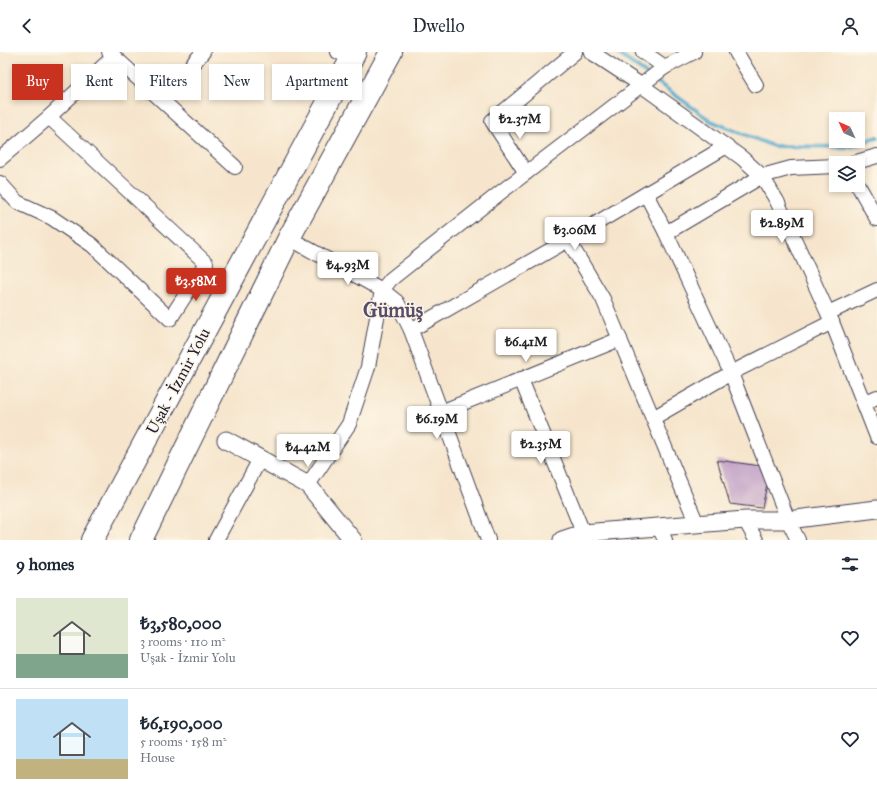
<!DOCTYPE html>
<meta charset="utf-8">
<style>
:root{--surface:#fff;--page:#f6f6f7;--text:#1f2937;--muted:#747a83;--line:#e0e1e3;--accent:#c8321e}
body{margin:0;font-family:"IM FELL Great Primer",serif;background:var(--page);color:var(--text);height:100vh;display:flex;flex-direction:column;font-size:15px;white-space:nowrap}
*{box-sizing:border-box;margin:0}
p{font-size:13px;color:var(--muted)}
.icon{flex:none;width:22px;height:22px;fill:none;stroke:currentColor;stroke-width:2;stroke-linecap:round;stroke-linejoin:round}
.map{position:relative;height:488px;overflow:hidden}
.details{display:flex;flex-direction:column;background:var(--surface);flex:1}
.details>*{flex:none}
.top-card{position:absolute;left:12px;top:12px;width:400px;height:36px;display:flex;gap:8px}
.needle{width:26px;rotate:314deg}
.buttons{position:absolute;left:829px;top:60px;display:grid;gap:8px}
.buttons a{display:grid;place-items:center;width:36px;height:36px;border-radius:0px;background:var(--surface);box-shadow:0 2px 6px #0003;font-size:20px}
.price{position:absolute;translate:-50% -34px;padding:0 9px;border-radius:4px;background:#fff;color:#222;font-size:13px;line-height:26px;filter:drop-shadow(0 1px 2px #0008)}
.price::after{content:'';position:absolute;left:50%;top:24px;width:12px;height:9px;margin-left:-6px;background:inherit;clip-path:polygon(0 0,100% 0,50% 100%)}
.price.on{background:var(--accent);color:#fff}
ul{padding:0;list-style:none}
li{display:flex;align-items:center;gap:12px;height:100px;padding:0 16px}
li+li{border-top:1px solid var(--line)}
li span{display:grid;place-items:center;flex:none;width:112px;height:80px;border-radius:0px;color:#555}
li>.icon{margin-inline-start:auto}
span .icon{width:48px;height:48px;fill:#fffc;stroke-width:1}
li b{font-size:17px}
h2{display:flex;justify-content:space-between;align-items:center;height:48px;padding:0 16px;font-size:17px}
.chip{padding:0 14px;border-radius:0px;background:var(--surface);box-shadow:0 2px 6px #0003;font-size:14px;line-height:36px}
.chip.on{background:var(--accent);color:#fff}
header{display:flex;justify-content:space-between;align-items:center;height:52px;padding:0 16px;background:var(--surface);font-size:18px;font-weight:600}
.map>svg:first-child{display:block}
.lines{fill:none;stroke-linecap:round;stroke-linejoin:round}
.stream{stroke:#4ea8cc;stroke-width:4}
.building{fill:#bc99c4}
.minor-casing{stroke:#423f51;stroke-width:16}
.tertiary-casing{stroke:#423f51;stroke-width:19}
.trunk-casing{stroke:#423f51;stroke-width:24}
.minor{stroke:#fff;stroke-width:14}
.tertiary{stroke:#fff;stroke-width:17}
.trunk{stroke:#fff;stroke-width:22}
.labels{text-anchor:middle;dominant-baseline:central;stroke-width:3;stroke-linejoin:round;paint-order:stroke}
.street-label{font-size:16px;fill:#22223b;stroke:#fcf5e5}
.district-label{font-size:20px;font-weight:bold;fill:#584c6b;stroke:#fcf5e5}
</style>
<header><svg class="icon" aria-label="back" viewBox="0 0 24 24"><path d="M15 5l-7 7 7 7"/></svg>Dwello<svg class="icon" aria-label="person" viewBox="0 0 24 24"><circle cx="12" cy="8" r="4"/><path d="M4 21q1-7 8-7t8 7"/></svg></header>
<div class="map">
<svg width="877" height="488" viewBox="0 0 877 488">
<rect width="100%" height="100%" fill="#fcf5e5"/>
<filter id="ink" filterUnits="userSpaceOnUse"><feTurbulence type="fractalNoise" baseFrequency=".025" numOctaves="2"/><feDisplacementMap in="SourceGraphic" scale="8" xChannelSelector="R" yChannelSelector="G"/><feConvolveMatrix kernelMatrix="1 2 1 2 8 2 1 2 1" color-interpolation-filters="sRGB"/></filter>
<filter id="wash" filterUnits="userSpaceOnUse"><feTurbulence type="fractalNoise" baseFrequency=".012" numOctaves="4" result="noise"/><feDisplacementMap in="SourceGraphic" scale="16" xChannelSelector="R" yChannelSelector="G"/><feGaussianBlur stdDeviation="0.9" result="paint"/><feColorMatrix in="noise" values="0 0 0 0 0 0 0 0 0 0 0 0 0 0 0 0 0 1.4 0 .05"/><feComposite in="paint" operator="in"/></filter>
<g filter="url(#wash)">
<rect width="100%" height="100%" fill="#f6e5cc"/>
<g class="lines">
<path class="stream" d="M616,0L711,69L773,94L850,95L877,85"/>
</g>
<g id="blocks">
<path class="building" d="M717,408L761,414L767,432L762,456L730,452Z"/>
</g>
</g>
<g filter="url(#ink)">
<use href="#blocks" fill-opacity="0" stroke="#423f51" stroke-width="1"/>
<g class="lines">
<defs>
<g id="minor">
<path d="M109,0L235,115"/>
<path d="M338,0L352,6"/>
<path d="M591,0L641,33L742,106L762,124L777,149L832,270L877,385"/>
<path d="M643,0L665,15"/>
<path d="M736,0L756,33"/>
<path d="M162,48L203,0"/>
<path d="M0,107L49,65L114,4"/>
<path d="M853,111L877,104"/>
<path d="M526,121L492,69L575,0"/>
<path d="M0,131L17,150L52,166L92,193L170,267L206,211L49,65"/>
<path d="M858,133L877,167"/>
<path d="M646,142L666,181L731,321L788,468L798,488"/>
<path d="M666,181L762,124L791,116L836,114"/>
<path d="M289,186L382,238L397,250L411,278L488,488"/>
<path d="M568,188L603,247L697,472"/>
<path d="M828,261L877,238"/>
<path d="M411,278L568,188L725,95"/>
<path d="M521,327L586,488"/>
<path d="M864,351L877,345"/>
<path d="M441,360L620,287"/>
<path d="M653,366L731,321L832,270"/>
<path d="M308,433L349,372L368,315L382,238L391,227L501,140L526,121L665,15L694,0"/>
<path d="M745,468L756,488"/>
<path d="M659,475L665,488"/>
<path d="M216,488L260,407"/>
</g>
<g id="tertiary">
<path d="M226,388L308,433L353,488"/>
<path d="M562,488L583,481L745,468H788L877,457"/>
</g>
<g id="trunk">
<path d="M92,488L355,0"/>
<path d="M141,488L289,186L391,0"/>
</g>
</defs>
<use href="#minor" class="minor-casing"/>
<use href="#tertiary" class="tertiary-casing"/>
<use href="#trunk" class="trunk-casing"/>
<use href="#minor" class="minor"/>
<use href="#tertiary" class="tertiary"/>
<use href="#trunk" class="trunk"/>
</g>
</g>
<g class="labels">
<g class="street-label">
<text transform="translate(178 329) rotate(-62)">Uşak - İzmir Yolu</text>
</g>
<g class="district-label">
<text x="393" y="258">Gümüş</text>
</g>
</g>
</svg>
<div class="buttons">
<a><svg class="needle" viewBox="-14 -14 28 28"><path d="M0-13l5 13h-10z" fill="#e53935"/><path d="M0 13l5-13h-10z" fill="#747a83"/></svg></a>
<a><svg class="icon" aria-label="layers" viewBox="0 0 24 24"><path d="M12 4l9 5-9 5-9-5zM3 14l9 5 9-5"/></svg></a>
</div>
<b class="price" style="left:520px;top:88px">₺2.37M</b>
<b class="price" style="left:782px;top:192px">₺2.89M</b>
<b class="price" style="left:575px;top:199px">₺3.06M</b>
<b class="price" style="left:348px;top:234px">₺4.93M</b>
<b class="price on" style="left:196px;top:250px">₺3.58M</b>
<b class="price" style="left:526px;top:311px">₺6.41M</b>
<b class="price" style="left:437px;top:388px">₺6.19M</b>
<b class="price" style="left:541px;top:413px">₺2.35M</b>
<b class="price" style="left:308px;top:416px">₺4.42M</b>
<div class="top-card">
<a class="chip on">Buy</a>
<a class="chip">Rent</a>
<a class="chip">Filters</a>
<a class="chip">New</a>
<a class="chip">Apartment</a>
</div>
</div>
<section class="details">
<h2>9 homes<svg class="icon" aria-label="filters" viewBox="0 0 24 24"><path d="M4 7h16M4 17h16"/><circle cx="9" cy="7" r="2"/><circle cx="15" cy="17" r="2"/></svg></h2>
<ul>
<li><span style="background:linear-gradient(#dfe7d0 70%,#7fa58c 0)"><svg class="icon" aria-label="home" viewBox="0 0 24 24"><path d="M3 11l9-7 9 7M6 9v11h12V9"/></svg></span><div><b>₺3,580,000</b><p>3 rooms · 110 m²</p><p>Uşak - İzmir Yolu</p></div><svg class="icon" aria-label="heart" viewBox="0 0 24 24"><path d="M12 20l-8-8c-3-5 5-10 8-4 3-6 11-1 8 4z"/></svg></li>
<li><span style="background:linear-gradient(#bfe0f5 75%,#c2b280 0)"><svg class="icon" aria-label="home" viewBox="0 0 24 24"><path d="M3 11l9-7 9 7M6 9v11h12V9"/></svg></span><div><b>₺6,190,000</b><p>5 rooms · 158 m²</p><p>House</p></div><svg class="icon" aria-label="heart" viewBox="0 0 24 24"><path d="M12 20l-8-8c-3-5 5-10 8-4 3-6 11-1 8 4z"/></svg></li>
</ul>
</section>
